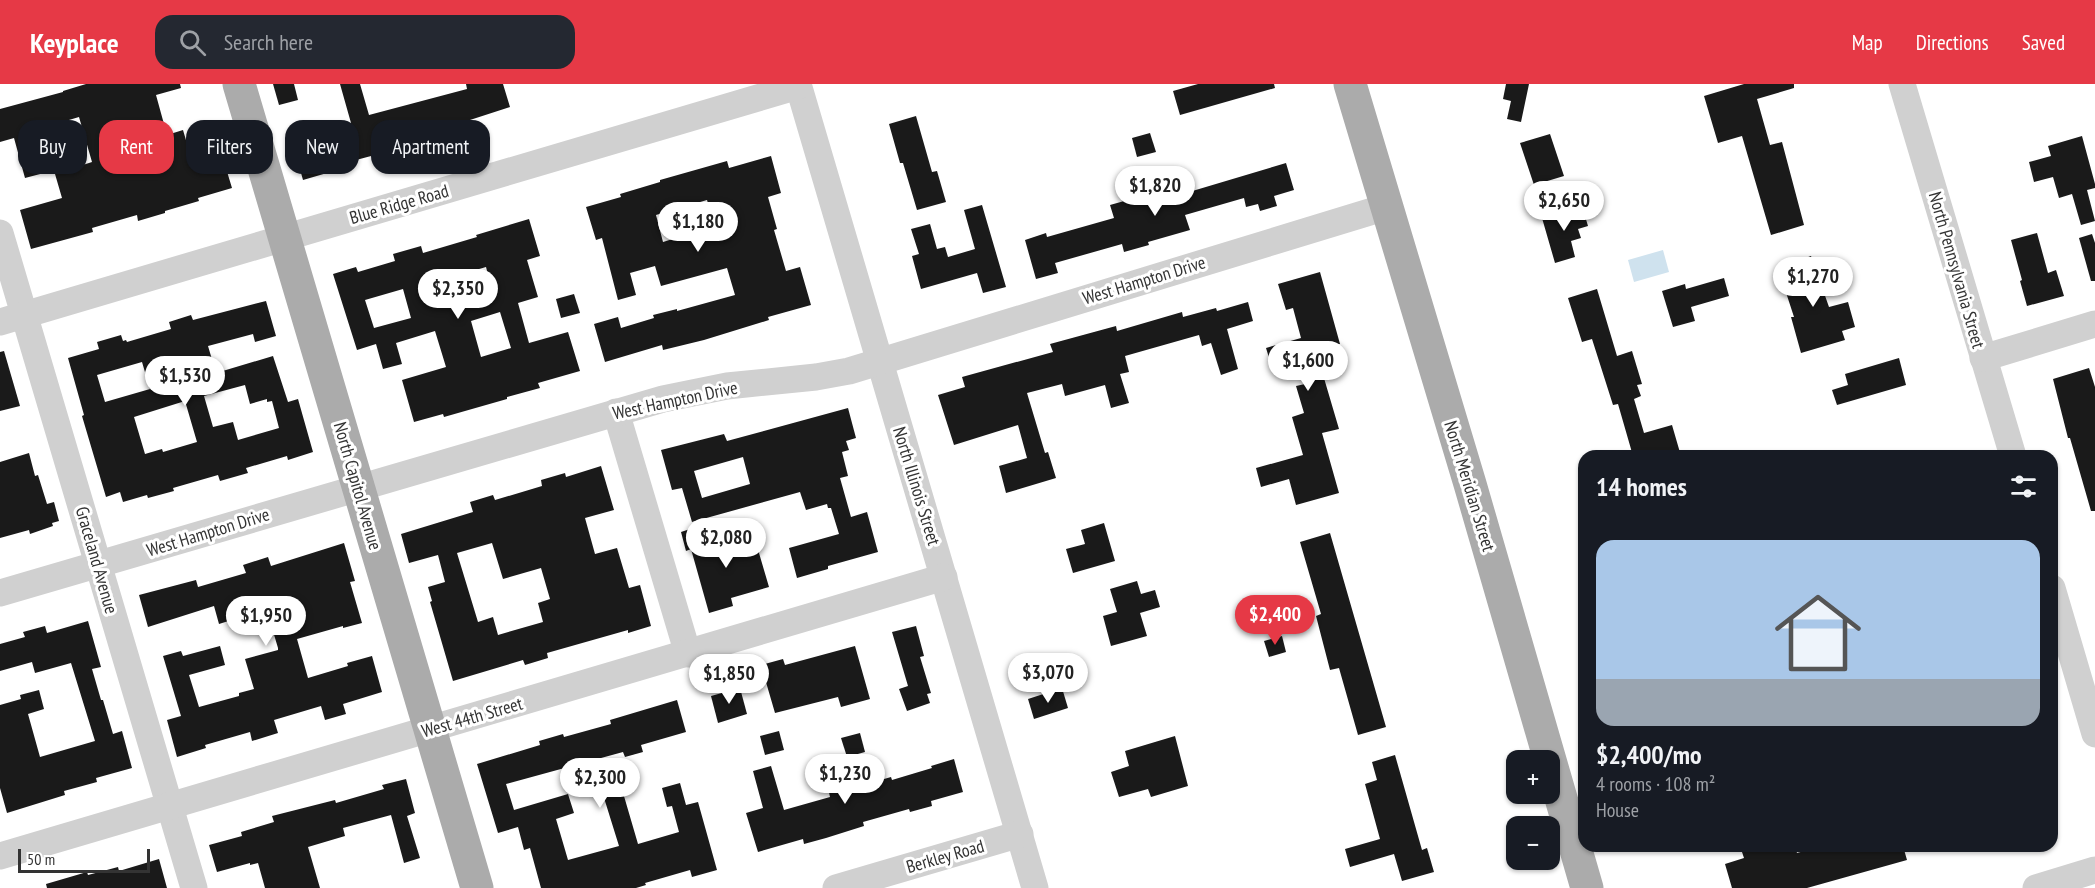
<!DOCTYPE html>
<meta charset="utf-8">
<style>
:root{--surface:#171b24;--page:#242831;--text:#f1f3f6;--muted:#9ea1a6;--line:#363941;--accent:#e63946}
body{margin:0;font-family:"PT Sans Narrow",sans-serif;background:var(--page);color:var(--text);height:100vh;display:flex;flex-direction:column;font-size:22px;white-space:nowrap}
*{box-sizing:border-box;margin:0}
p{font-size:20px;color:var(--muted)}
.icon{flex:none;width:33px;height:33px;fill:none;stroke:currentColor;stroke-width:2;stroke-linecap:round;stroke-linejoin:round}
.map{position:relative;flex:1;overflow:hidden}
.sheet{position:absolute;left:1578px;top:366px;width:480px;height:402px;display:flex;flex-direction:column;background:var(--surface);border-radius:18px;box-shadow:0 2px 4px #0004}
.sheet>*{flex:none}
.guide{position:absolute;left:18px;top:36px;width:570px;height:54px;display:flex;gap:12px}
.tools{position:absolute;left:1506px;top:666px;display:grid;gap:12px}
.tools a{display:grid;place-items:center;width:54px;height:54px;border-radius:12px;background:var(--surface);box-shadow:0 2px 4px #0004;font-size:30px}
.scale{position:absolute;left:18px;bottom:15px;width:132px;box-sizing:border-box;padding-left:6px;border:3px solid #333;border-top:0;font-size:16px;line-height:21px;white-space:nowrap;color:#333;-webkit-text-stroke:4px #fff;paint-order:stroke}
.price{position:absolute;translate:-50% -51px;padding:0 14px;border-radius:21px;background:#fff;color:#222;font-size:20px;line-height:39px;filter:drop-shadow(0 2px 3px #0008)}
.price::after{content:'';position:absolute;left:50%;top:36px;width:18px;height:14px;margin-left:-9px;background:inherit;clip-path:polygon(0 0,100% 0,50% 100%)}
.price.current{background:var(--accent);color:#fff}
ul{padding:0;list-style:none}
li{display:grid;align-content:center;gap:12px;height:318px;padding:0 18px}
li+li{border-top:2px solid var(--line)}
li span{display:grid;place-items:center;height:186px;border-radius:18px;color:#555}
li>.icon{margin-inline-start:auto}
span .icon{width:108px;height:108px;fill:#fffc;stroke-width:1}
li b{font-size:26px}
h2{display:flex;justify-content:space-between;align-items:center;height:72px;padding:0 18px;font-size:26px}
.pill{padding:0 21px;border-radius:18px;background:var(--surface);box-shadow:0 2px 4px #0004;font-size:21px;line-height:54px}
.pill.current{background:var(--accent);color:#fff}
header{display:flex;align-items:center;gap:36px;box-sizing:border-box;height:84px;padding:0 30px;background:var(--accent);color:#fff}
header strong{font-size:28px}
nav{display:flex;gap:33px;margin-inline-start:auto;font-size:21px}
.search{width:420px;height:54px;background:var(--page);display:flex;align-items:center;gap:15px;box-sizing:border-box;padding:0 21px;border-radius:18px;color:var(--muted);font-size:22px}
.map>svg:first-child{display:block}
.water{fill:#cfe2ee}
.building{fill:#1a1a1a;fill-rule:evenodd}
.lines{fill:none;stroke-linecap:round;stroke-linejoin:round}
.minor{stroke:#d0d0d0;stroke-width:27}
.major{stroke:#ababab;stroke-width:33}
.labels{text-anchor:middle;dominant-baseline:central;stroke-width:6;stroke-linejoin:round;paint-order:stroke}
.street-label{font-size:18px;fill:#333;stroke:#fff}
</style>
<header>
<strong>Keyplace</strong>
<div class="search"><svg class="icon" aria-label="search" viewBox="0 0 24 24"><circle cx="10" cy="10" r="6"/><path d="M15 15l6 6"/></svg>Search here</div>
<nav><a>Map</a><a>Directions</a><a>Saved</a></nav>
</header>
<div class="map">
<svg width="2095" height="804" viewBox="0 0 2095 804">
<rect width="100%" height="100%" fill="#fff"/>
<path class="water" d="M1663,166L1669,188L1634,198L1628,176Z"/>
<g class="building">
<path d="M86,0H180L181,4L156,11L167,51L183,46L193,80L222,71L232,104L198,114L199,117L165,127V129L138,137L137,131L92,144L93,148L31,165L20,126L62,114L55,90L92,78L79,33L32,47L44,89L25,94L14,54L0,58V25L63,8V7Z"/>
<path d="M273,0H294L298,16L279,21Z"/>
<path d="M340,0H360L369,31L467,5L466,0H503L510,23L433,48L435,55L326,84L327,89L303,96L292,57L351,39Z"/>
<path d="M1198,0H1274L1275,4L1180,31L1173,7Z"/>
<path d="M1506,0H1529L1521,38L1507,35L1511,17L1503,15Z"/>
<path d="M1744,0H1794V4L1757,15L1770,61L1782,58L1804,141L1771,151L1742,52L1718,59L1704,12Z"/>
<path d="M916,32L932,88L937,87L946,118L917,126L903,79H900L889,40Z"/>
<path d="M1150,49L1156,68L1137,73L1132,54Z"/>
<path d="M1550,50L1564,92L1534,101L1520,59Z"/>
<path d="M2082,52L2095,100V104L2087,106L2095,137L2081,141L2072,110L2059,114L2053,93L2034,98L2029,78L2051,72L2048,62Z"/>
<path d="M771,72L781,109L768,113L777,145L774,146L786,187L800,183L811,221L768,233L769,236L704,256L663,266L662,261L605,278L594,240L618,233L621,244L654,234L653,231L677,225V227L735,211L727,184L661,202L655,182L630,189L636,211L618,216L602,154L596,156L586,123L621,113L620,110L660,98V96L727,77L729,84ZM707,116L715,142L663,158L656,131Z"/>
<path d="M1286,79L1294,106L1274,112L1277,122L1260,127L1258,120L1246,123L1244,114L1185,131L1190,146L1148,158L1149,161L1124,168L1122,160L1055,179L1058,189L1036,195L1025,156L1046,149L1047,153L1114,134L1110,121L1149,110L1148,105L1175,97L1179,111Z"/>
<path d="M982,121L1006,203L983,209L977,189L921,205L912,172L919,170L911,145L930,140L937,165L945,163L948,173L975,165L964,126Z"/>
<path d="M1582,122L1588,142L1578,145L1581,154L1571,157L1575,173L1555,179L1542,134Z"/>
<path d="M529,135L540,172L527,176L538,213L518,219L529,259L568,248L580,287L538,299L540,304L507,313V315L444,333L443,330L414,338L402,296L446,283L435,247L396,259L402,280L383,285L376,260L357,266L333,190L356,183L358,188L395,177L393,170L421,162L423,169L477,153L476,151ZM486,183L493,210L462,219L455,192ZM403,205L411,234L374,244L365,216ZM500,228L511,264L481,273L471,237Z"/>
<path d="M2037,149L2048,189L2056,186L2064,212L2027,222L2020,197L2022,196L2011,156Z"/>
<path d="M2092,150L2095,159V197H2091L2079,154Z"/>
<path d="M1811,172L1829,223L1848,218L1855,243L1842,247L1845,256L1801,269L1791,233H1794L1778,184Z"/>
<path d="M1320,188L1340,260L1316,267L1339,345L1322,349L1339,409L1296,421L1289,395L1261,403L1256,384L1303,371L1292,333L1304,329L1296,302L1305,300L1297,272L1271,280L1266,264L1301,254L1293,224L1286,226L1278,200Z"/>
<path d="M1724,194L1729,212L1691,223L1695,237L1673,243L1662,207L1685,200L1686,205Z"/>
<path d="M1597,205L1617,272L1632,267L1642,300L1637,301L1641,312L1634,315L1644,349L1672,341L1681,372H1633L1618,320L1613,321L1592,255L1582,258L1568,214Z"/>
<path d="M574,210L580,229L561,234L556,215Z"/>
<path d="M266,217L276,252L255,258L253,250L208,262L216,289L273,272L288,318L298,315L313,368L288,376L287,372L246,384L248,389L220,397L218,391L173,404L174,407L148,414L147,411L123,418L120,408L106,413L82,332L84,331L68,274L99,265L97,258L121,251L123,257L126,256L127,258L171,245L169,238L191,231L193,236ZM142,278L150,305L105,318L97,291ZM245,301L250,320L267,315V318L272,317L279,344L238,356L233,338L213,343L204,312ZM185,317L197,358L163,368L162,365L145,370L134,333Z"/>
<path d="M1248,218L1253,237L1227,245L1238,285L1221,291L1211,259L1202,262L1199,251L1125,272L1129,288L1120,290L1129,319L1111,324L1105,301L1065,312L1062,300L1027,309L1045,369L1048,368L1056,394L1006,409L999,382L1027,374L1018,341L954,361L938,311L965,303L962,293L1053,268L1050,260L1116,242L1117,247L1182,228L1183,233L1216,224L1217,227Z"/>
<path d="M4,267L20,322L0,327V268Z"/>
<path d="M1899,274L1906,301L1837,321L1832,306L1848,301L1845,290Z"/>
<path d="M2089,284L2095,303V427H2091L2070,354H2068L2053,295Z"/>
<path d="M848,324L856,354L846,357L849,366L842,368L848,392L840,394L851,433L867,428L878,468L828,482V485L797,494L789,464L839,450L831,424H828L827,420L806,426L800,408L692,438L682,404L672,406L661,366L724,350L727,357ZM743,373L750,400L702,414L694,387Z"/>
<path d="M29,369L35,392L38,391L47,420L54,418L59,437L52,439L53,442L30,450L29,446L0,454V378Z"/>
<path d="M601,382L614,426L585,434L595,470L617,464L629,504L640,501L651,542L628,549V546L547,569L548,574L525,581L523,576L453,597L430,518L432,517L428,503L445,498L438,471L409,479L401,450L473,428L470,418L493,411L495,416L542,402L541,396L565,389L566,393ZM492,459L503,495L541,484L550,515L538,519L543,538L498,551L493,533L478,538L457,469Z"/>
<path d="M1104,439L1115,477L1073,489L1066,465L1085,460L1081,446Z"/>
<path d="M699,442L706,466L754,452L769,503L731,514L733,522L709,529L691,465L686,467L681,448Z"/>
<path d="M1330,449L1386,643L1358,651L1339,584L1330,586L1316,532L1321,530L1300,458Z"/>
<path d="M344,459L355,497L350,498L362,539L343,544V542L297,555L308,594L348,582L347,579L372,572L382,608L343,620L346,630L325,636L321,622L274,636L278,649L252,657L250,648L205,661L206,664L177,673L167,636L181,632L163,572L181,567L183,572L220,562L225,581L189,591L199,623L239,612V609L254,605L245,575L278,566V564L264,517L239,524L241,533L219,540L214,522L148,543L139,511L196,496L198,503L246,489L243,481L268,473L271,482Z"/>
<path d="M1137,497L1141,510L1155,506L1160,523L1140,529L1147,552L1111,562L1103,532L1117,528L1110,505Z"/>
<path d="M88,537L101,583L92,585L101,616H103L113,650L122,647L132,684L96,694L97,698L64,707L65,711L7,729L0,704V621L21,615L20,611L39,606L44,625L28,630L40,673L95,657L71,579L35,589L32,578L0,587V560L25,553L23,548L45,542L47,549Z"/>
<path d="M916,542L924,572L920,573L931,609L927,610L930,619L907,627L899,605L908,602L892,548Z"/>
<path d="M1282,552L1286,568L1269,573L1264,557Z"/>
<path d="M855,562L870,615L841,623L838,613L775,629L761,581L783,575L785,581Z"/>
<path d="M740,604L747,630L718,639L711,612Z"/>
<path d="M1062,604L1068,624L1034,635L1028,615Z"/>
<path d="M677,616L686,648L641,661L643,668L625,673L623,668L506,700L514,726L568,710L574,729L556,735L568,776L619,762L600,701L619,695L638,760L679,748L672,722L667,723L662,704L680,699L686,721L698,718L717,786L692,793L690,786L645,799L646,801L636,804H541L530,764L524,766L518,743L498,749L477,680L540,661L539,657L563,650L564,653L611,640L610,636Z"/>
<path d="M779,647L784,666L765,671L760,652Z"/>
<path d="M860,649L865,668L847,673L841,654Z"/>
<path d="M1175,652L1188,702L1151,713L1148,705L1119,713L1111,688L1129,682L1125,667Z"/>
<path d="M1395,671L1422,766L1427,764L1434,788L1402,797L1394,770L1350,783L1345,765L1380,755L1365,700L1377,696L1372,678Z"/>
<path d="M954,675L963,708L931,717L932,722L910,728L909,725L863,738L864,742L826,754L804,760L803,755L758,768L746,729L763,724L753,687L771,682L784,726L830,713L828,704L851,698L853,704L891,693L892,696L932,684L931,682Z"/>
<path d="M406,695L415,729L407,732L420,774L404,779L391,731L343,744L345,752L308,763L320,804H265L258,779L250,781V779L217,788L209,761L242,752L241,748L274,738L272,732L335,716L336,719L384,705L382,701Z"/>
<path d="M1740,762H1795L1797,769L1822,762H1903L1907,776L1807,804H1732L1725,780L1744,774Z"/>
<path d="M159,775L167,804H47L46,800L87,788L88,791L118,783L119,787Z"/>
</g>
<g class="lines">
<g class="minor">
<path d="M798,0L1035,804"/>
<path d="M1902,0L2013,372"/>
<path d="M0,149L194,804"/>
<path d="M0,238L798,2"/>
<path d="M1983,274L2095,240"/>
<path d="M616,328L688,570"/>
<path d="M2052,504L2095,650"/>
<path d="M0,509L663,315L727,302L816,293L849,287L1386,123"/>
<path d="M0,772L944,493"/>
<path d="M836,804L1020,750"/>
<path d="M2036,804L2095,786"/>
</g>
<g class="major">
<path d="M239,0L477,804"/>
<path d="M1350,0L1470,400L1587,804"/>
</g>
</g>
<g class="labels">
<g class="street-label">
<text transform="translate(399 120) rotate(-16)">Blue Ridge Road</text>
<text transform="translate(1957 186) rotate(74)">North Pennsylvania Street</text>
<text transform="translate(1144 196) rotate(-17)">West Hampton Drive</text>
<text transform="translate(675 316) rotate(-12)">West Hampton Drive</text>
<text transform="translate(358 402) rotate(74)">North Capitol Avenue</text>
<text transform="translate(917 402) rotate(73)">North Illinois Street</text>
<text transform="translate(1470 402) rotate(73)">North Meridian Street</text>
<text transform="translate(208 448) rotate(-17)">West Hampton Drive</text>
<text transform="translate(97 476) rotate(74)">Graceland Avenue</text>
<text transform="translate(472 633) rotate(-16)">West 44th Street</text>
<text transform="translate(945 772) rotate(-16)">Berkley Road</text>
</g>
</g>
</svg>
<div class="tools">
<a>+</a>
<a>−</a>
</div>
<div class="scale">50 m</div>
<b class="price" style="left:1155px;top:133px">$1,820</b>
<b class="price" style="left:1564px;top:148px">$2,650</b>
<b class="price" style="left:698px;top:169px">$1,180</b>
<b class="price" style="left:1813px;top:224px">$1,270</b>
<b class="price" style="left:458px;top:236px">$2,350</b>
<b class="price" style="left:1308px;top:308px">$1,600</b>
<b class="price" style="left:185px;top:323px">$1,530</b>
<b class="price" style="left:726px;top:485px">$2,080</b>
<b class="price current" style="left:1275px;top:562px">$2,400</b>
<b class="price" style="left:266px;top:563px">$1,950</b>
<b class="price" style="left:1048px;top:620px">$3,070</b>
<b class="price" style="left:729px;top:621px">$1,850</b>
<b class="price" style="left:845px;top:721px">$1,230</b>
<b class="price" style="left:600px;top:725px">$2,300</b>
<div class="guide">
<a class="pill">Buy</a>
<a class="pill current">Rent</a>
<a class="pill">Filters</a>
<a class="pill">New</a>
<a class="pill">Apartment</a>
</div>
<section class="sheet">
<h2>14 homes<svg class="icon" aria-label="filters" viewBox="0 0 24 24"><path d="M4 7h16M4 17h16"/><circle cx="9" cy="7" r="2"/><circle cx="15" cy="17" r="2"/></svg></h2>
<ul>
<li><span style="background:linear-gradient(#a9c7e8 75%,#9aa5b1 0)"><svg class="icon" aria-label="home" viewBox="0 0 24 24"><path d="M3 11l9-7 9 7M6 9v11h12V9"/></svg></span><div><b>$2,400/mo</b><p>4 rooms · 108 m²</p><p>House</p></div></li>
</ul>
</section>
</div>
